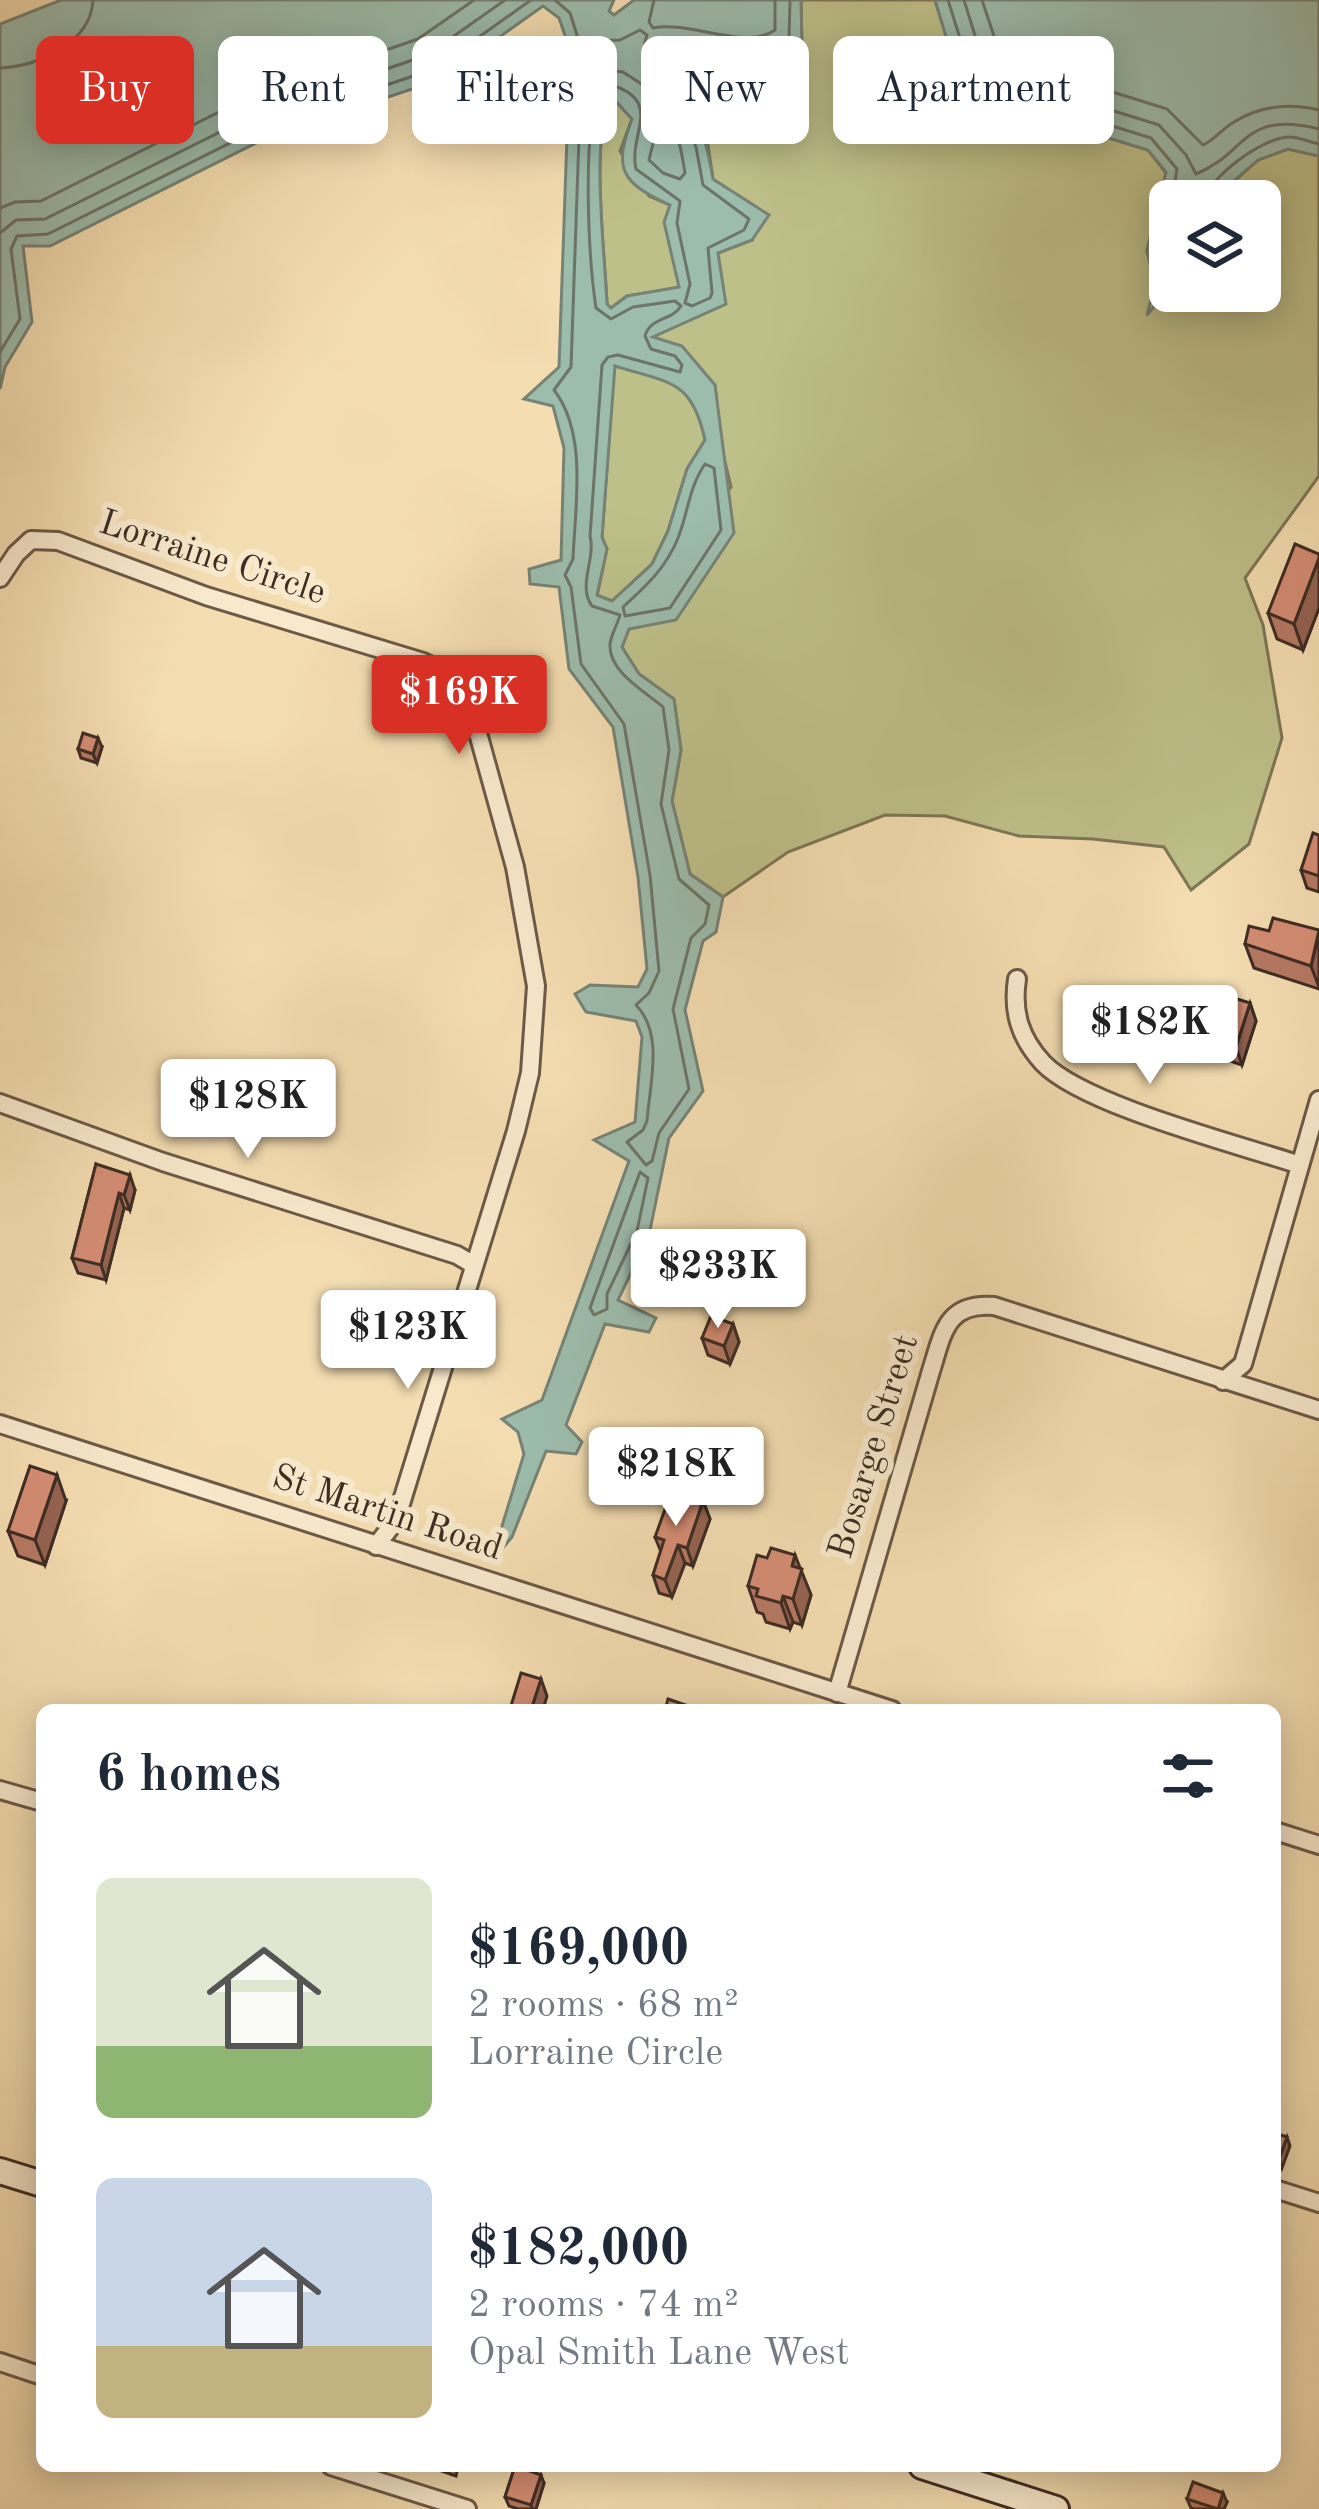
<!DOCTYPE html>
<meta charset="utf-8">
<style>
:root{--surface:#fff;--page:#f2f2f3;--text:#1f2937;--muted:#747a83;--accent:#d93025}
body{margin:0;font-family:"Old Standard TT",serif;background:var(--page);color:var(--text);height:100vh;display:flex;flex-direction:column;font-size:45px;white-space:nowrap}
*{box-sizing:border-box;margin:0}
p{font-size:39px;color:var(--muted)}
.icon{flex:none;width:66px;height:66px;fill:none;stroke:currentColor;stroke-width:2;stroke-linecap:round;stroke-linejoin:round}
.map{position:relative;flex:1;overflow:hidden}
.panel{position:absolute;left:36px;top:1704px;width:1245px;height:768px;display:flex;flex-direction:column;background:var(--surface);border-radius:18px;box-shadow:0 6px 30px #0003}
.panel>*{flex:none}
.banner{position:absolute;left:36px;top:36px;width:1248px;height:108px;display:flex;gap:24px}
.fabs{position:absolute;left:1149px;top:180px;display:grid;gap:24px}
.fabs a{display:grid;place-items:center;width:132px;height:132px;border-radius:18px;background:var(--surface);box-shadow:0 6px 30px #0003;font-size:60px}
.price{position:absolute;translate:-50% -102px;padding:0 27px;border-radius:12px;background:#fff;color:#222;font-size:39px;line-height:78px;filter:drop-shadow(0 3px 6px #0008)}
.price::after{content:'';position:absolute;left:50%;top:72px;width:36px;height:27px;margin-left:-18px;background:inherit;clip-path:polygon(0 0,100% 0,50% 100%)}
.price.selected{background:var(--accent);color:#fff}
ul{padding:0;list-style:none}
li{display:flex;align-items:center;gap:36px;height:300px;padding:0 60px}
li span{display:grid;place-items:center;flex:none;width:336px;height:240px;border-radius:18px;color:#555}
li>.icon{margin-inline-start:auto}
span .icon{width:144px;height:144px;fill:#fffc;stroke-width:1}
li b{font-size:51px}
h2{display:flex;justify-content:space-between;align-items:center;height:144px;padding:0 60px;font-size:51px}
.chip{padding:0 42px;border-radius:18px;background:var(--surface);box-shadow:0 6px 30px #0003;font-size:42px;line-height:108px}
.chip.selected{background:var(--accent);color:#fff}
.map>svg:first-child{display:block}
.green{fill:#bec08a;stroke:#7e7657;stroke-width:3}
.water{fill:#9cbcac;stroke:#768376;stroke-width:3;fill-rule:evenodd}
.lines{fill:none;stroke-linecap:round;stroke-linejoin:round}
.shore{stroke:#6d7468;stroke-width:3}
.street-casing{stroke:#6c5947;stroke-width:22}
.secondary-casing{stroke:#3e2d24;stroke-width:30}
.street{stroke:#f8e9cc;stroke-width:16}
.secondary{stroke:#f8e9cc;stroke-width:24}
.wall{fill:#b67964;stroke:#3e2d24;stroke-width:3}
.shaded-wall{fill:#946351;stroke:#3e2d24;stroke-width:3}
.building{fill:#d48d74;stroke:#3e2d24;stroke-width:3}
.labels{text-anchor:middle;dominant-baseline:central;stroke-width:12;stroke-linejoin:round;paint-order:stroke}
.street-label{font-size:36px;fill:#3e2d24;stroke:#f8e9cc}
</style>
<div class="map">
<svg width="1319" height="2509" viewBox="0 0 1319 2509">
<rect width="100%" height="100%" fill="#f4ddb1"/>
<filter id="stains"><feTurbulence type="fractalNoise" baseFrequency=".00167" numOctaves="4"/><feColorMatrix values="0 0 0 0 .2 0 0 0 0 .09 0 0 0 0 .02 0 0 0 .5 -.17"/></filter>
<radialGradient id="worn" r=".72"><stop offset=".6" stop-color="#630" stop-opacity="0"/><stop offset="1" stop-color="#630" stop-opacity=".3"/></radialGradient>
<g class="green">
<path d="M801,0H935L964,93L1148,150L1166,173L1147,250L1155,284L1149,312L1170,288V291H1260V201H1211L1258,160L1288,149L1319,156V476L1245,578L1263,625L1282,738L1249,844L1191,890L1164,847L1093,839L1019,836L945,816L885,815L788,852L723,897L690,874L672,801L681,750L674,699L639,674L622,647L629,629L731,487L721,445L715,385L651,337L718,253L752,240L713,179L708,145L689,91L666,49L701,58L802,48Z"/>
<path d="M611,95L632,119L620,151L649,196L670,205C660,232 677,259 679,288L627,296L611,308L607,304C605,251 590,141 611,95Z"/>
<path d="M614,365C669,383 692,378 705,440L687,469L668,531L652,564L612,601L597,596L607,549L602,538Z"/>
</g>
<g class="water">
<path d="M61,0H614L609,11L614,15L634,0H801L802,48L768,65L667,51C689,93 706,132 713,179L769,215L752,240L718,253L726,304L653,337L682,346L715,385L734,533L676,620L629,629L622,647L639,674L674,699L681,750L672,801L690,874L723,897L716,932L703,941L685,1010L703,1091L669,1138L649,1235L618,1300L656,1318L649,1332L605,1324L566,1425L582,1442L576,1454L546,1451L512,1537L491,1562L524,1454L518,1432L502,1419L542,1400L629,1161L594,1140L635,1122L642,1037L636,1021L586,1012L575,994L590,985L638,987L647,969L638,877L613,727L569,669L559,587L530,584L529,569L561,560L564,448L553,406L524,399L559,367L570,50L559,18L543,6L439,80L266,138L50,246H23L32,322L5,367L0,389V24ZM611,96L632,119C613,169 621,183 670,205L664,222L679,287L627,296L611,308L607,304C605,255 590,135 611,96ZM615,366C669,383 692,379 705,440L687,469L668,531L652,564L612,601L597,595L607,549L602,537Z"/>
<path d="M935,0H1319V156L1288,149L1258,160L1211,201H1170V288L1147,315L1155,284L1147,251L1166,172L1148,150L963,93Z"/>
</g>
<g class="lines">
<g class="shore">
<path d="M555,0L570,13L582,51L571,367L554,390C588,434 575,506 573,559L565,575L571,587L581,664L624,724L650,875L659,971L649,993L636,1005C664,1034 650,1082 647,1121L643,1130L627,1142L646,1165L652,1161L659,1133L689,1089L673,1009L691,938L705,924L709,905L679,879L661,804L669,750L663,707C646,692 608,672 610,644C611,635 618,623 620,615L592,606C577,586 596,559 590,536L602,365L608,357L618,355L680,372L682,365L675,356L651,349L645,336C650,317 672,321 681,306L675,301L633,307L611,319L596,308C589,262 581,129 600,91L612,85C664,102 628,134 636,169L680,201L677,223L690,284L685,303L692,306L710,298L712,293L708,248L744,230L749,219L703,185L696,147L657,51L662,42L672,39L765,53L789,40L790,0"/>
<path d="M654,0L649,22L653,28C688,20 746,51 775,30V0"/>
<path d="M948,0L974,83L1151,138L1177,169L1172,201"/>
<path d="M964,0L986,71L1159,125L1186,155L1196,174C1248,153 1242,110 1319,129"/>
<path d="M982,0L1001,57L1167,109L1203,145C1214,140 1222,129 1234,122C1261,105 1289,103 1319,110"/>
<path d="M640,30L647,35C638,61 653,68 649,85H643L623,72L598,69L599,41L620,40Z"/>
<path d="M0,68C39,66 91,43 93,0"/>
<path d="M665,114C678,128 682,154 685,173L680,179L663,173L649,160L659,118Z"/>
<path d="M1205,201C1208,177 1264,137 1289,137C1298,137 1310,142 1319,144"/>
<path d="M0,208L15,202L41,201L249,97L418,39L474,0"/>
<path d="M0,233L16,220L45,219L256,114L427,55L505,0"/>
<path d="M0,352L20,319L11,249L17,236L48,234L262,127L434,69L531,0"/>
<path d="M705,464L714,468L721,530L670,608L625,616L623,607C646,586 666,568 678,538C688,513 689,487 705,464Z"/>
<path d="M640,1172L648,1178L637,1231L607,1294V1309L594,1315L590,1308Z"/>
</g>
<defs>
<g id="street">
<path d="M0,578L16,554L31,540L58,541L206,596L423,662L447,673L468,697L515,867L536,986L530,1073L516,1131L396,1520L376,1546"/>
<path d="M1017,979C1012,1012 1020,1038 1043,1063C1083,1105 1240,1145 1300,1165"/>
<path d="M0,1103L163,1162L457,1255L474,1265"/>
<path d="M1223,1381L1243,1364L1319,1100"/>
<path d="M0,1424L892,1710"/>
<path d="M837,1693L931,1371C943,1333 946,1302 994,1306L1319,1410"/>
<path d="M0,1790L42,1802"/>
<path d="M1275,1831L1319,1845"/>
<path d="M1275,2189L1319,2203"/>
<path d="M0,2362L42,2376"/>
<path d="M331,2466L467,2509"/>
</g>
<g id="secondary">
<path d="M0,2171L42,2184"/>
<path d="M922,2466L1056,2509"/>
</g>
</defs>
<use href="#street" class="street-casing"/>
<use href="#secondary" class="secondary-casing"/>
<use href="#street" class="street"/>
<use href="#secondary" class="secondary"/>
</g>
<g class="wall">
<path d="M1319,554V608L1303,650L1277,639L1268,613Z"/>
<path d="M102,747L97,763L81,758L78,749Z"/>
<path d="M1319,835V892L1307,888L1301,870Z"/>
<path d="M1319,930V989L1254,968L1245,944L1269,931Z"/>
<path d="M1250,1003L1256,1021L1242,1065L1207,1053L1201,1036Z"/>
<path d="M96,1164L135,1190L130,1210L124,1208L106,1280L78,1273L72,1258Z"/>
<path d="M733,1324L739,1342L730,1364L708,1355L702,1338Z"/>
<path d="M66,1501L45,1565L18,1556L8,1531Z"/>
<path d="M703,1501L710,1519L693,1566L685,1563L672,1597L659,1593L653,1575L661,1552L655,1537Z"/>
<path d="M800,1568L811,1595L802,1625L793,1622L790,1629L766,1622L763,1614L757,1612L748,1586Z"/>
<path d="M427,2466H458L456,2476Z"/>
<path d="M515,2466H538L536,2473L544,2483L536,2509H518L509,2506L505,2497Z"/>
<path d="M1187,2499L1227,2502L1224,2509H1194L1191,2508Z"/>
</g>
<g class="shaded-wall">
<path d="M1319,558V608L1303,650L1294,624Z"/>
<path d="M98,738L102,747L97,763L93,754Z"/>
<path d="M1319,936V987L1311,966Z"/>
<path d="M1250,1003L1256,1021L1242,1065L1236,1047Z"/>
<path d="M130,1175L135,1190L130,1210L124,1195Z"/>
<path d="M119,1193L124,1208L106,1280L101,1265Z"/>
<path d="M733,1324L739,1342L730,1364L724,1346Z"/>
<path d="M57,1475L66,1501L45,1565L35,1540Z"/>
<path d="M703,1501L710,1519L693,1566L687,1548Z"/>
<path d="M678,1545L685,1563L672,1597L665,1580Z"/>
<path d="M795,1555L811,1595L802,1625L793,1599L792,1566Z"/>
<path d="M783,1596L793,1622L790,1629L781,1603Z"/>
<path d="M541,1679L547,1696L543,1710H531Z"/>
<path d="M1287,2137L1290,2146L1282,2168L1279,2159Z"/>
<path d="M541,2475L544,2483L536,2509H532L531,2505Z"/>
<path d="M1223,2493L1227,2502L1224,2509H1218Z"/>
</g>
<g class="building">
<path d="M1295,544L1319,554V558L1294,624L1268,613Z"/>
<path d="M83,733L98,738L93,754L78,749Z"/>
<path d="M1313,833L1319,835V876L1301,870Z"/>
<path d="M1273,918L1319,930L1311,966L1245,944L1249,926L1269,931Z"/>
<path d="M1215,992L1250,1003L1236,1047L1201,1036Z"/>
<path d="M96,1164L130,1175L124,1195L119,1193L101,1265L72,1258Z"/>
<path d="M711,1316L733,1324L724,1346L702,1338Z"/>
<path d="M30,1466L57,1475L35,1540L8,1531Z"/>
<path d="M672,1490L703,1501L687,1548L678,1545L665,1580L653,1575L664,1540L655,1537Z"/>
<path d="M771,1548L795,1555L792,1566L802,1569L793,1599L783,1596L781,1603L756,1596L758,1589L748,1586L757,1555L767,1558Z"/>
<path d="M521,1673L541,1679L531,1710L510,1709Z"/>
<path d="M668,1699L700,1710H665Z"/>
<path d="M1275,2133L1287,2137L1279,2159L1275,2158Z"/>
<path d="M515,2466H532L530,2471L541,2475L531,2505L505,2497Z"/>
<path d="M1193,2482L1223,2493L1218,2509L1187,2499Z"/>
</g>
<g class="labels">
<g class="street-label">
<text transform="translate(212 559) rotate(18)">Lorraine Circle</text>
<text transform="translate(875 1447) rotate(-73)">Bosarge Street</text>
<text transform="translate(387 1514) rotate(18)">St Martin Road</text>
</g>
</g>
<rect width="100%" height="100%" filter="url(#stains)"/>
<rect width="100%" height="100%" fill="url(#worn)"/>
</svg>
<div class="fabs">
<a><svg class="icon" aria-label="layers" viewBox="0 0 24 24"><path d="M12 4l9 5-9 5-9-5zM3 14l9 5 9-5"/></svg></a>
</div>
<b class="price selected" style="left:459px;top:757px">$169K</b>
<b class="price" style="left:1150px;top:1087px">$182K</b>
<b class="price" style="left:248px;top:1161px">$128K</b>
<b class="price" style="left:718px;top:1331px">$233K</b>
<b class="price" style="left:408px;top:1392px">$123K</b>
<b class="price" style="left:676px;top:1529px">$218K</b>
<div class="banner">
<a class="chip selected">Buy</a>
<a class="chip">Rent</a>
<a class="chip">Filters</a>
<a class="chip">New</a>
<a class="chip">Apartment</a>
</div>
<section class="panel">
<h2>6 homes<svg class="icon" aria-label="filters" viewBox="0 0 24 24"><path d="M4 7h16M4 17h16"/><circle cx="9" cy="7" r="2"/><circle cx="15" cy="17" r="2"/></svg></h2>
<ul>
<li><span style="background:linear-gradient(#dfe7d0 70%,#8fb573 0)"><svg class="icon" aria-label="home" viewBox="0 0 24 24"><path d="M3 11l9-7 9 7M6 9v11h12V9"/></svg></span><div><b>$169,000</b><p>2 rooms · 68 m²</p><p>Lorraine Circle</p></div></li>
<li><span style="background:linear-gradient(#c9d6e8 70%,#c2b280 0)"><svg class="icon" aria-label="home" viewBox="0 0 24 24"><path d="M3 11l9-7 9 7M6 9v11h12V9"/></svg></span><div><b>$182,000</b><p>2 rooms · 74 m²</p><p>Opal Smith Lane West</p></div></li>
</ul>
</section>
</div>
